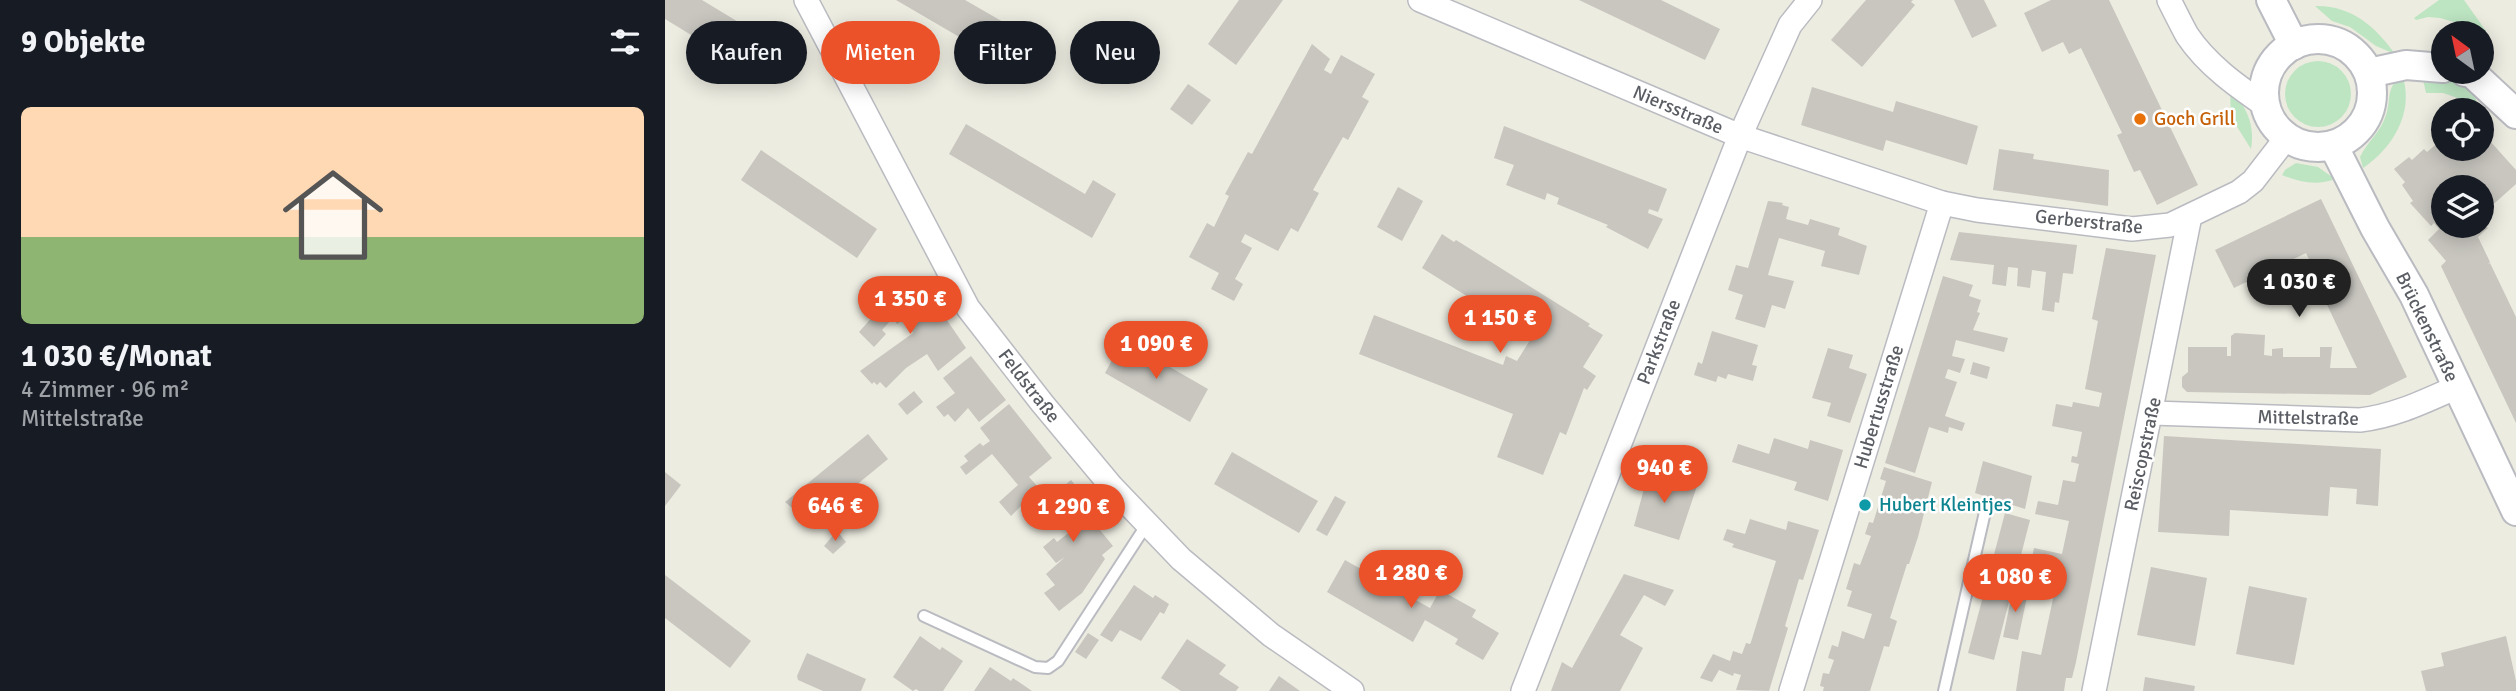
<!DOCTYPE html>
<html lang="de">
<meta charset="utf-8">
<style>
:root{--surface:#171b24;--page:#242831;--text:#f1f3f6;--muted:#9ea1a6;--accent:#eb522a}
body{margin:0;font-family:Signika,sans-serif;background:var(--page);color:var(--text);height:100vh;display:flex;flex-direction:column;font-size:26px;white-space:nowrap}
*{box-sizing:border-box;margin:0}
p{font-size:23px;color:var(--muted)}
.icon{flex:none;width:38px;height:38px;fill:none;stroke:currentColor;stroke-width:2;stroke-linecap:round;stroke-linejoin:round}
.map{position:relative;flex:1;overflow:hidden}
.panel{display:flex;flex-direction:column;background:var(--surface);width:665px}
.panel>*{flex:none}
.banner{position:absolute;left:21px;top:21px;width:665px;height:63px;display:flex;gap:14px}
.needle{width:46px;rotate:327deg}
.fabs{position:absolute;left:1766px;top:21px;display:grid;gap:14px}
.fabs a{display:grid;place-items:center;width:63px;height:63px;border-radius:50%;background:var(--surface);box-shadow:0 4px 18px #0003;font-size:35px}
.price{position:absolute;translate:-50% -60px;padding:0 16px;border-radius:24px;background:var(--accent);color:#fff;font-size:23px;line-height:46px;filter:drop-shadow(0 2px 4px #0008)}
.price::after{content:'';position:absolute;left:50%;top:42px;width:21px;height:16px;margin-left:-10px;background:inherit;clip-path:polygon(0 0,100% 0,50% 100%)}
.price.on{background:#222;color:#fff}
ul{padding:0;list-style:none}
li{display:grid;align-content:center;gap:14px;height:371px;padding:0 21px}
li span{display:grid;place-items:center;height:217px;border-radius:10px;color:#555}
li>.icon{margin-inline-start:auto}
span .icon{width:126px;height:126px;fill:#fffc;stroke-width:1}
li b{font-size:30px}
h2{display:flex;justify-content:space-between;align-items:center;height:84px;padding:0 21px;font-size:30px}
.chip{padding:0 24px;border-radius:32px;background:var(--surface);box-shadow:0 4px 18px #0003;font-size:24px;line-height:63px}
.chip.on{background:var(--accent);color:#fff}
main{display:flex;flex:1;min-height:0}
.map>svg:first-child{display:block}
.green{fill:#bde5c2}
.building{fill:#c8c6bf;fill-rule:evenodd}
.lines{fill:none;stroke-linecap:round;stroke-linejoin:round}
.service-casing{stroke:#b9bbc1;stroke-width:14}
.minor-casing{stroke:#b9bbc1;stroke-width:26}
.tertiary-casing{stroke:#b9bbc1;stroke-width:32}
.service{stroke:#fff;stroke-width:10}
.minor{stroke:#fff;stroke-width:23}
.tertiary{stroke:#fff;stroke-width:28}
.food-dot{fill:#e8710a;stroke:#fff;stroke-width:2.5}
.culture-dot{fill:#0f9aa8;stroke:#fff;stroke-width:2.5}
.labels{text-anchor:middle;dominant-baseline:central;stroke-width:5;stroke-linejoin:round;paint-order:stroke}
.street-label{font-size:19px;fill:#5a5d63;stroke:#fff}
.food-label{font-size:19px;fill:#c56008;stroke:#fff;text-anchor:start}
.culture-label{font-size:19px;fill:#0d838f;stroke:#fff;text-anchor:start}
</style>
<main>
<section class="panel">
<h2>9 Objekte<svg class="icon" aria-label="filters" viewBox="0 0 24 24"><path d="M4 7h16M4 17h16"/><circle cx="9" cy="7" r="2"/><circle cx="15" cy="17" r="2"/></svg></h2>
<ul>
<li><span style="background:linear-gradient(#ffd9b3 60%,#8fb573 0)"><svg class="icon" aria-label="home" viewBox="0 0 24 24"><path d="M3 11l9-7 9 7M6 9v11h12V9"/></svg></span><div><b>1 030 €/Monat</b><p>4 Zimmer · 96 m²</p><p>Mittelstraße</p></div></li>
</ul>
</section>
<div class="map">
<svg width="1851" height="691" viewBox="0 0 1851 691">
<rect width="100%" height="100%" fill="#edece1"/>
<g class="green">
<path d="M1774,0H1799L1821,31L1775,18L1763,17L1751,20L1749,18Z"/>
<path d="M1650,6C1686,5 1710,26 1730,54L1711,46L1685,27L1667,21Z"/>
<circle cx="1653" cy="94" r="33"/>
<path d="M1757,75C1779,78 1807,81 1813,105L1778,93H1761Z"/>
<path d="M1738,78C1749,113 1727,149 1698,168L1695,157C1702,142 1716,132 1721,115C1726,100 1721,83 1738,78Z"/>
<path d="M1565,90C1582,106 1590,126 1586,149L1566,117Z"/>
<path d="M1631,163L1653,167L1670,179C1652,186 1634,182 1617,175L1620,170Z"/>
</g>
<g class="building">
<path d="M0,0H37L113,46L95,77L0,19Z"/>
<path d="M231,0H300L361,35L344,66Z"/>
<path d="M574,0H618L571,65L543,44Z"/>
<path d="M914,0H996L1055,29L1040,60Z"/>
<path d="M1201,0H1248L1246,2L1250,5L1197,67L1166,40Z"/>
<path d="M1289,0H1319L1332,26L1307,38Z"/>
<path d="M1386,0H1444L1533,185L1492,205L1475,170L1469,172L1452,135L1457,133L1416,48L1404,54L1398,42L1377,52L1359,13Z"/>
<path d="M647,44L665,59L659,70L666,74L676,55L710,74L697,97L704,101L683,140L678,137L648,190L654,193L633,232L626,228L613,251L580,234L576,242L587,248L570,279L578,284L569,301L546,289L554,273L524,257L542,223L549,227L564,196L560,194L583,152L587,154Z"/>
<path d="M523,84L546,100L527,125L505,109Z"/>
<path d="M1147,87L1228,112L1231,101L1313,126L1302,165L1221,140L1218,151L1136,125Z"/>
<path d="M301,124L420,194L428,180L451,194L427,238L284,154Z"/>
<path d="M839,126L1002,189L993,212L984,209L983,213L998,219L983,249L941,227L943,225L892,204L894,198L882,193L880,200L841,185L849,165L829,158Z"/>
<path d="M1816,131L1851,170V184L1822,210L1826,215L1818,223L1823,228L1813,237L1825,262L1823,264L1825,263L1851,317V423L1776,266L1781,261L1763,240L1774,229L1769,223L1766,226L1745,203L1748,201L1737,185L1740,182L1729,169L1744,157L1747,160L1759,149L1762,152L1775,141L1778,149H1816ZM1778,187H1816V226H1778Z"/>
<path d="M1334,149L1369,154L1368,159L1444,170L1443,206L1328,190Z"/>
<path d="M96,150L212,229L192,258L76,180Z"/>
<path d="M733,187L758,201L737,241L712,227Z"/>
<path d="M1656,199L1742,377L1705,395L1522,392L1517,387V377L1523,372V347H1562V356H1566V336L1570,333L1600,335L1599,355L1607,356V349L1618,348V357H1655V347H1667L1665,368H1692L1656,292L1659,291L1641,253L1569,288L1550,250Z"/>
<path d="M1103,201L1118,203L1117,205L1124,207L1121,219L1143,225L1145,219L1175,228L1173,235L1202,246L1194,275L1156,266L1160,251L1114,238L1103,275L1129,281L1120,309L1107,305L1100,328L1070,319L1078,295L1063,290L1071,265L1083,268Z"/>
<path d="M1294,232L1412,245L1408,274L1398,273L1394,303L1390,302L1389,312L1377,310L1381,272L1367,270L1365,288L1352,286L1353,268L1343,267L1341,286L1327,284L1329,265L1285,260Z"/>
<path d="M777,234L789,242L791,240L925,324L923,326L938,335L918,367L931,376L922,390L919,388L901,435L895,432L878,475L832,457L848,414L694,354L709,315L838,365L841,356L852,361L867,337L757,268Z"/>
<path d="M1441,248L1491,255L1411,662L1407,678H1401L1399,691H1351L1357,651L1376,655L1392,580L1357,574L1359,560L1366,562L1369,548L1397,554L1404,521L1370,514L1373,501L1393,505L1398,480L1410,482L1414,464L1406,462L1407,456L1412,457L1417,432L1387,426L1391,404L1407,407L1408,402L1434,407L1437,393L1420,389L1433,321L1427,319Z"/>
<path d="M1278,276L1308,285L1304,296L1316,300L1312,312L1315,313L1308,330L1343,338L1339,352L1291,340L1287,356L1300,359L1295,373L1283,369L1280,378L1292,382L1280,416L1300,423L1297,431L1284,427L1283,433L1264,427L1250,473L1220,463Z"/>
<path d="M248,282L264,309L271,304L301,348L273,371L262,354L241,368L221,388L215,382L212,385L209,382L207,384L195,371L248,333L239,319L232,324L226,315L223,318L226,320L217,330L221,334L209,347L194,332L225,297Z"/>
<path d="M1047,331L1093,345L1087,365L1092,366L1088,381L1063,374L1061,379L1053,376L1051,382L1029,375L1033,362L1037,364Z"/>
<path d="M458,340L543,389L525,422L440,373Z"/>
<path d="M1163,348L1188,355L1184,368L1202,374L1185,423L1162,416L1166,403L1147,398Z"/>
<path d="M306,356L341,400L314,422L303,408L290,422L283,414L279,417L271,407L290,393L278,378Z"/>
<path d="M1308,362L1325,367L1322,379L1305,374Z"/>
<path d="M249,391L258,402L242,415L233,404Z"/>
<path d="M344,404L387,458L364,477L374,488L346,516L334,502L353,485L327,454L301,475L295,467L303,461L299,456L315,443L318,446L325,441L315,428Z"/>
<path d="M203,434L223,459L145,523L120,502Z"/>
<path d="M1499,436L1716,449L1713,506L1691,504L1692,489L1665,487L1663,516L1565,510L1564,536L1493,532Z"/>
<path d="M1109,438L1143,449L1145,440L1178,450L1163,501L1129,490L1132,482L1067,462L1073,444L1104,454Z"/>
<path d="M567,452L653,501L634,533L549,484Z"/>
<path d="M1318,461L1367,476L1360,509L1310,493Z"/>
<path d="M1219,467L1267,482L1253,537L1244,564H1242L1225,618L1232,621L1224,647L1219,646L1205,691H1158L1159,687L1155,686L1158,673L1164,674L1169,660L1163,658L1167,645L1173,647L1177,631L1199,639L1207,614L1182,606L1187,591L1181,589L1189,563L1195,565L1206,536L1200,534L1204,522L1208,523L1221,481L1215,479Z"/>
<path d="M979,470L1032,486L1014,540L969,526L980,485L976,483Z"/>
<path d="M0,472L16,485L0,506Z"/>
<path d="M406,480L442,525L435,530L448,546L437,555L440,559L417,593L394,611L379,593L390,585L381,574L400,557L391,563L378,547L389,538L392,542L406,531L400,523L395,527L391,521L386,526L372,508Z"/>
<path d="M670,496L681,502L662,536L651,530Z"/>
<path d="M1340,513L1365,520L1329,660L1303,653Z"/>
<path d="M1085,519L1121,530L1123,521L1154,530L1138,580L1134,579L1120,626L1123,628L1104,691L1071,690L1076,675L1069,673L1068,676L1054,670L1047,682L1035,678L1048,654L1065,661L1068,651L1077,654L1081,643L1085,644L1086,642L1111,561L1067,547L1069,544L1058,540L1062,529L1080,534Z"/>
<path d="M172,531L181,542L168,554L159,546Z"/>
<path d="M680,560L765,608L775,590L811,610L807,617L834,633L818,660L790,644L793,639L760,620L748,642L662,592Z"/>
<path d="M1486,567L1542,578L1530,646L1472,635Z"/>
<path d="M959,574L1009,590L1000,606L979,595L955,635L978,648L955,691H886L897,662L907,668Z"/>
<path d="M0,575L86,641L65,668L0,618Z"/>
<path d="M469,585L488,598L490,595L504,604L499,614L495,612L476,641L455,630L447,642L435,635Z"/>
<path d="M1584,586L1642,598L1629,665L1571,654Z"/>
<path d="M1348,589L1363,592L1353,640L1338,637Z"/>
<path d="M423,633L434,640L421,659L410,652Z"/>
<path d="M255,636L275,650L277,647L298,661L278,691H254L251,689L248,691L228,677Z"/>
<path d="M1841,636L1851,681V691H1761L1756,671L1779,666L1776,653Z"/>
<path d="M522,639L561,665L554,674L574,687L571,691H516L496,678Z"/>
<path d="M142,653L201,679L196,691H158L133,680L132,676Z"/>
<path d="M325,667L346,681L348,678L367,691H309Z"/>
<path d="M614,676L635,691H604Z"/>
<path d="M1480,677L1530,686L1529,691H1478Z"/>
</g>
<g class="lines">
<defs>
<g id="service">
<path d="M259,616L370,667L383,668L393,661L482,524"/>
<path d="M1279,691L1320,512"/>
</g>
<g id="minor">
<path d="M141,0L303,308L377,403L447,487L516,559L606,635L687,691"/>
<path d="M755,0L1075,136L1277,203L1312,210L1467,229L1505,225L1574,192L1588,181L1622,137"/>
<path d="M1504,0C1510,12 1516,24 1522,35C1542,65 1572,86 1601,106"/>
<path d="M1487,413L1695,420C1730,416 1760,401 1792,387"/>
<path d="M858,691L1075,136L1125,25L1145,0"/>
<path d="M1126,691L1277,203"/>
<path d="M1429,691L1525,216"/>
</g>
<g id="tertiary">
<path d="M1606,0L1629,45"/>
<circle cx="1653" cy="93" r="54"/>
<path d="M1800,72L1807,73L1851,114"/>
<path d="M1704,73L1741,65L1778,68"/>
<path d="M1668,145L1710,228L1749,295L1851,511"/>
</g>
</defs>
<use href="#service" class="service-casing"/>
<use href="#minor" class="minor-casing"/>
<use href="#tertiary" class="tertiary-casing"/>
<use href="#service" class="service"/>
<use href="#minor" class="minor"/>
<use href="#tertiary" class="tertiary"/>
</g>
<circle class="food-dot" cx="1475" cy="119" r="7"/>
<circle class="culture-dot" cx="1200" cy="505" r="7"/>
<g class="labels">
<g class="street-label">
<text transform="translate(1013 110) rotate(23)">Niersstraße</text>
<text transform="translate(1424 222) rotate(6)">Gerberstraße</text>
<text transform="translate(1762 327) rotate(64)">Brückenstraße</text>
<text transform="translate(994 342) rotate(-69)">Parkstraße</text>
<text transform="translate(364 386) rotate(52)">Feldstraße</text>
<text transform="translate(1214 407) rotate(-73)">Hubertusstraße</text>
<text transform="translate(1643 418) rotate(1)">Mittelstraße</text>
<text transform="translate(1478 454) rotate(-78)">Reiscopstraße</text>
</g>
<g class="food-label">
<text x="1489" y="119">Goch Grill</text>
</g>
<g class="culture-label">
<text x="1214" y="505">Hubert Kleintjes</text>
</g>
</g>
</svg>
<div class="fabs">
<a><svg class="needle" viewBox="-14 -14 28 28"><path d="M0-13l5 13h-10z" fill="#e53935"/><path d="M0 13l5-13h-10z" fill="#9ea1a6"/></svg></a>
<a><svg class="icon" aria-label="locate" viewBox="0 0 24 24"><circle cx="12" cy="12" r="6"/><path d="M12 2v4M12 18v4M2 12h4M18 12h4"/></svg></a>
<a><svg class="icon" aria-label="layers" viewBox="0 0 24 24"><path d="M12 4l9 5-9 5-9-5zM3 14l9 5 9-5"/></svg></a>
</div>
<b class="price on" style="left:1634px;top:319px">1 030 €</b>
<b class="price" style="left:245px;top:336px">1 350 €</b>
<b class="price" style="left:835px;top:355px">1 150 €</b>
<b class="price" style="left:491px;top:381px">1 090 €</b>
<b class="price" style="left:999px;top:505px">940 €</b>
<b class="price" style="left:170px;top:543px">646 €</b>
<b class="price" style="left:408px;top:544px">1 290 €</b>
<b class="price" style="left:746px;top:610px">1 280 €</b>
<b class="price" style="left:1350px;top:614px">1 080 €</b>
<div class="banner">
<a class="chip">Kaufen</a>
<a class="chip on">Mieten</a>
<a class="chip">Filter</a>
<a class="chip">Neu</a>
</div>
</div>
</main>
